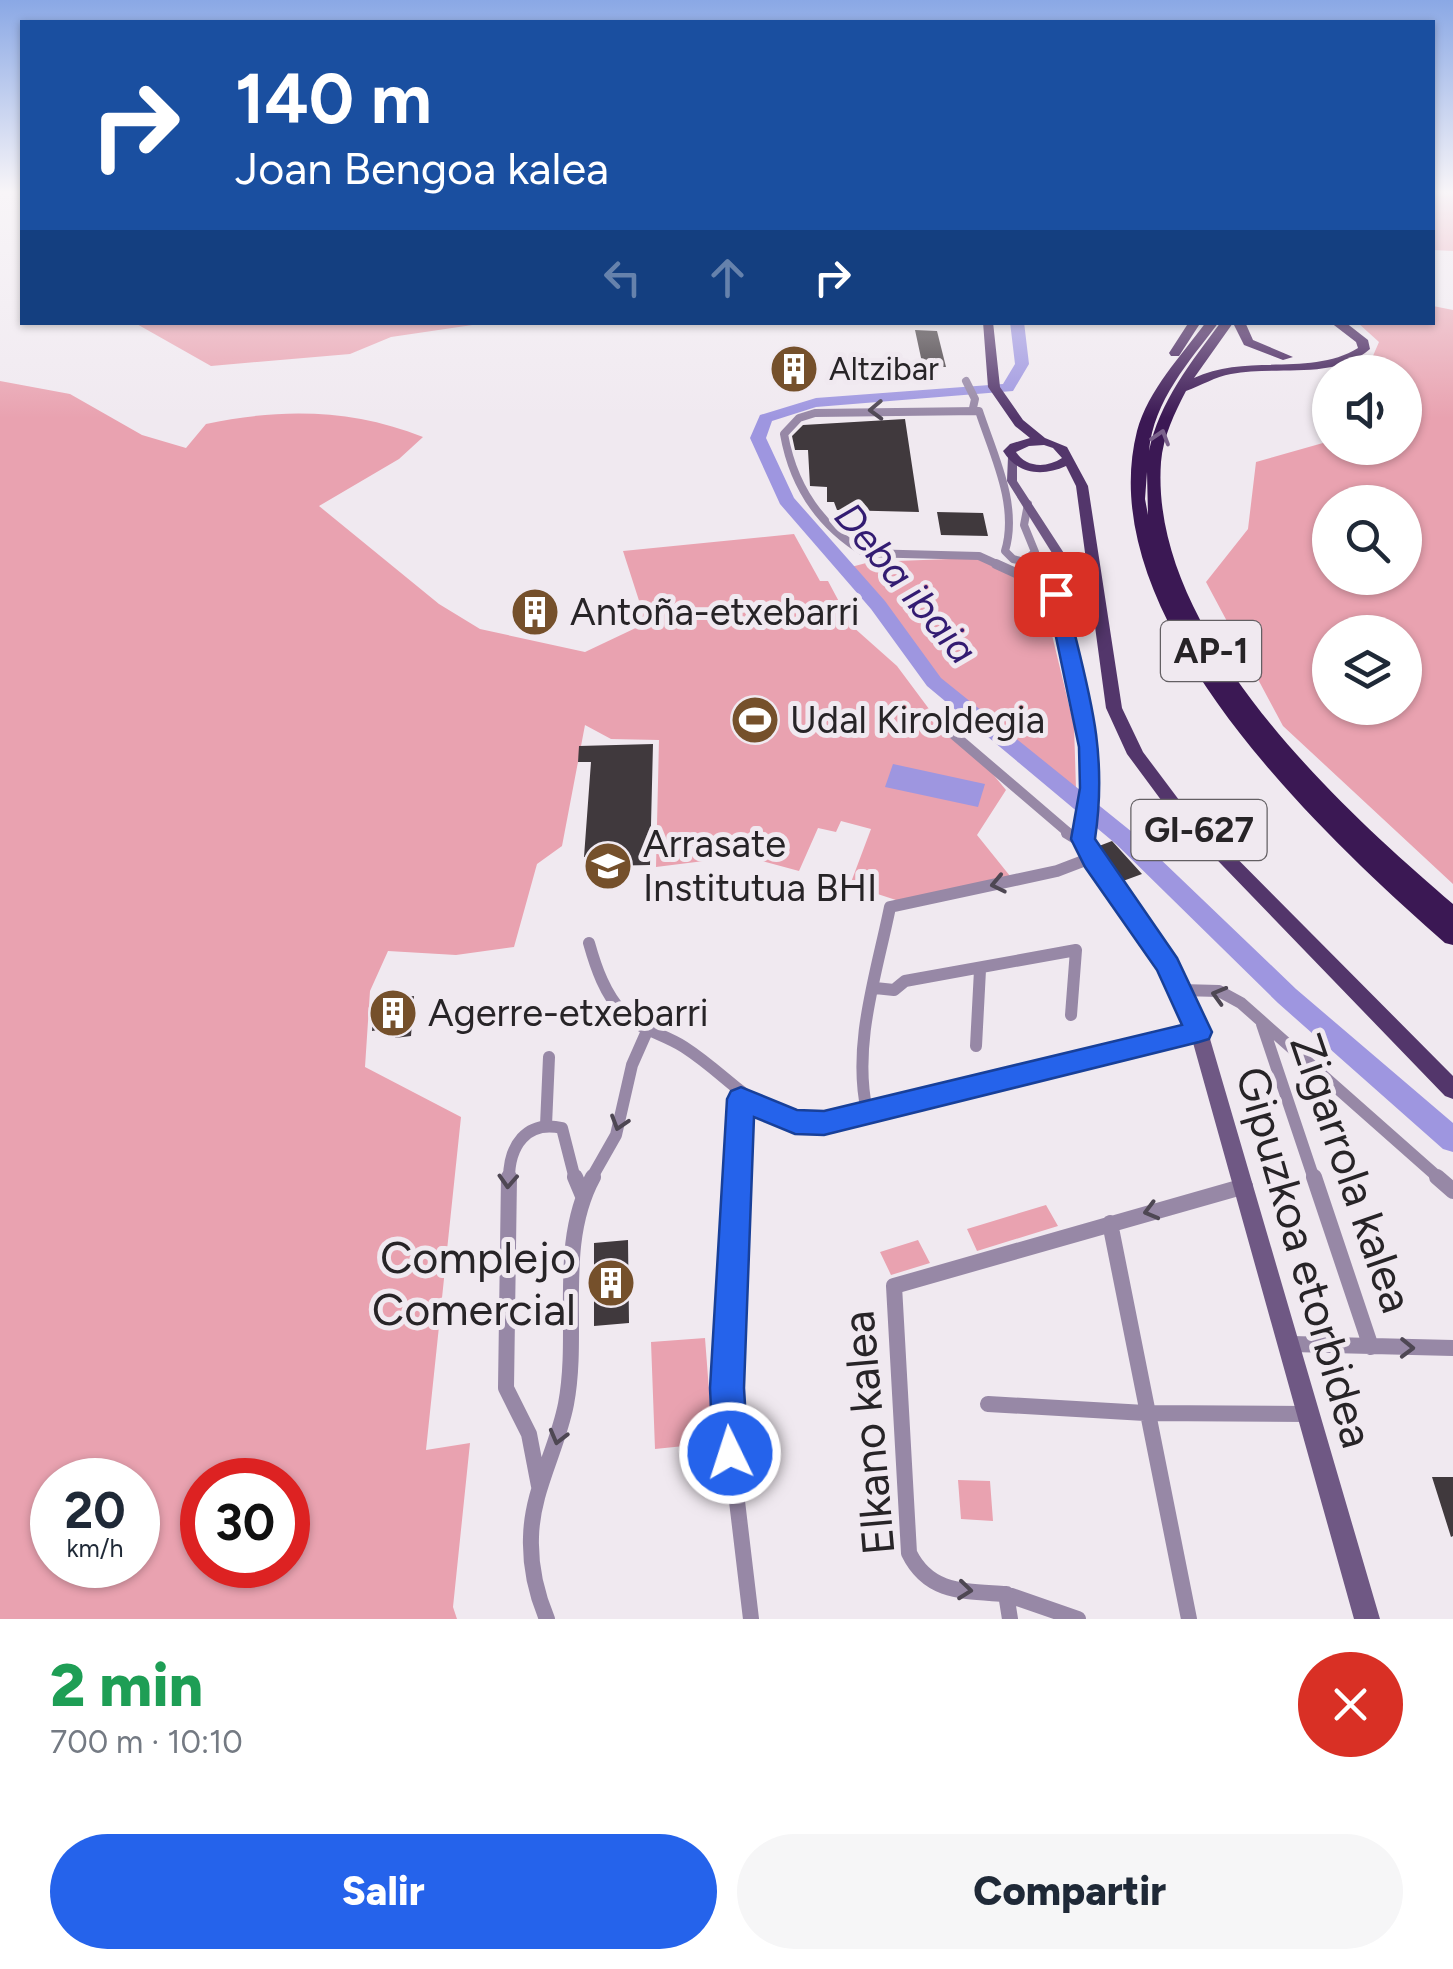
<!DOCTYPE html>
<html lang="es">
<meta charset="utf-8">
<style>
body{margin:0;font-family:Figtree,sans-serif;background:#f6f6f7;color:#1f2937;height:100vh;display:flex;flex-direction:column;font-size:38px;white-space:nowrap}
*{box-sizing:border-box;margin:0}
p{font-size:32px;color:#747a83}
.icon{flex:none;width:55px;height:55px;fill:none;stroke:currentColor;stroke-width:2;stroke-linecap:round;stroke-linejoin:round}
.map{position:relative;height:1619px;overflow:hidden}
.details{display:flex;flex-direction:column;background:#fff;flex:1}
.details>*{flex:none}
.top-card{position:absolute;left:20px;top:20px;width:1415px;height:305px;border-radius:0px;box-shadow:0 2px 8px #0004;background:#1a4fa0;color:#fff;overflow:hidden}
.tools{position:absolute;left:1312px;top:355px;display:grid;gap:20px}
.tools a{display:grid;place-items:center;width:110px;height:110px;border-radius:50%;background:#fff;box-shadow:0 2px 8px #0004;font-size:50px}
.speed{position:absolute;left:30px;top:1458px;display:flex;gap:20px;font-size:50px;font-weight:700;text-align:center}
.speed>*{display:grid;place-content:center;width:130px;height:130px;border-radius:50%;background:#fff;box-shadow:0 2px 8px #0004;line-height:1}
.speed small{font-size:25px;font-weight:400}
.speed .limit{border:15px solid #d22;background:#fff;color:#111}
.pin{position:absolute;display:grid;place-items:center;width:85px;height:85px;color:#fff;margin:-42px;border-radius:20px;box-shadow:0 5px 15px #0006}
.me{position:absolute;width:110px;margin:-55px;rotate:356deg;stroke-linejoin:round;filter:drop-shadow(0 0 8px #0008)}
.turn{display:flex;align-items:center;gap:35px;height:210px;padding:0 50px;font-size:45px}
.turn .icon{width:130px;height:130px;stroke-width:2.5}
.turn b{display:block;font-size:70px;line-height:85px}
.lanes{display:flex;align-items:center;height:95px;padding:0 50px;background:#0003;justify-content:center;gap:50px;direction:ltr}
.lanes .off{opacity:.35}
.round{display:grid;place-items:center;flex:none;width:105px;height:105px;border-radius:52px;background:#f6f6f7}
.summary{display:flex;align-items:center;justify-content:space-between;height:170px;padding:0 50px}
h1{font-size:60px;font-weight:800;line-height:75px;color:#1e9e55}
.cta{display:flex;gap:20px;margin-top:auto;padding:20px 50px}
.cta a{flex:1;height:115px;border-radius:60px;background:#2563eb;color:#fff;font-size:40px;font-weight:800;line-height:115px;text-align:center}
.cta a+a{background:#f6f6f7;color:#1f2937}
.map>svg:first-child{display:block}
.green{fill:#e9a2b0;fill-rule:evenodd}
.water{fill:#9e96e0}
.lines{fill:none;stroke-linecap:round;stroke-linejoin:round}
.river{fill:#9e96e0;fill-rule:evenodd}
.building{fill:#40393d}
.street-far3{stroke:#9788a6;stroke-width:8}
.street-far2{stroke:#9788a6;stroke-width:10}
.street-far1{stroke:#9788a6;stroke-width:12}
.street{stroke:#9788a6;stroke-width:16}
.secondary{fill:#6f5884;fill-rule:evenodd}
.primary{fill:#53366b;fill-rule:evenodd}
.highway{fill:#3b1854;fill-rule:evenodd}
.oneway{stroke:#4e4753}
.oneway2{stroke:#7a618b}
.route{fill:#2563eb;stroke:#184099;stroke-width:2.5}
.labels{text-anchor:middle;stroke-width:10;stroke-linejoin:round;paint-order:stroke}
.far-poi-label{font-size:32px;fill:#272427;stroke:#f0e9f0;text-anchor:start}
.shield{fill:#f0e9f0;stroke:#635f63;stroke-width:2.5}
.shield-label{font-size:35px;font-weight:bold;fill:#272427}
.poi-label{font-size:38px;fill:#272427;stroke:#f0e9f0;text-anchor:start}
.water-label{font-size:40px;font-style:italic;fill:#331c72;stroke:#f0e9f0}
.near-street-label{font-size:45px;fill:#272427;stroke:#f0e9f0}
.near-poi-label{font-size:45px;fill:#272427;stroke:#f0e9f0;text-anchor:end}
</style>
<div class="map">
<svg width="1453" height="1619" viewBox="0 0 1453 1619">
<rect width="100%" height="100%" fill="#f0e9f0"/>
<!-- green -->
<path class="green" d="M1433 191H1453V251L1433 250Z
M1433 306 1453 310V884L1283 726 1206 582 1248 529 1256 462 1330 441V448H1405V372H1366L1379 342 1358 323 1432 322ZM1330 502H1405V578H1330ZM1330 632H1405V708H1330Z
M135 323H486L391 337 350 354 211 366Z
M0 381 70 394 142 435 186 448 206 424C281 408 352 409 423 437L399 459 319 506 439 604 480 629 585 652 642 625 643 613 623 551 794 534 820 581H828L852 626 897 666 932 713 926 717 972 749 1006 790 977 835 1010 876 899 901 850 885 871 829 841 821 836 832 818 828 799 871 744 856 656 867 659 740 611 739 585 725 562 846 537 864 514 947 456 955 388 951 370 991 365 1067 461 1117 426 1450 470 1443 453 1607 457 1619H0ZM52 1480H138V1565H52ZM202 1480H288V1565H202Z
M976 558 1007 570 1045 606 1074 726 1076 788 938 680 870 585 851 567 870 562Z
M1046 1205 1058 1226 977 1251 967 1229Z
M918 1240 930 1263 891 1275 880 1252Z
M705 1338 713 1443 655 1449 651 1342Z
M958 1480 990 1481 993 1521 961 1519Z"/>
<!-- water -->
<path class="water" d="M893 764 985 784 978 807 885 787Z"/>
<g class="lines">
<!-- river -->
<path class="river" d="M1010 322H1024L1029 364 1013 391 816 407 772 421 766 438 794 498 885 601 941 678 1132 832 1296 989 1453 1123V1152L1443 1149 1278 1003 1116 844 927 686 871 609 780 504 750 438 760 415 816 398 1003 384 1015 364Z"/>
</g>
<!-- building -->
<path class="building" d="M915 330 937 331 946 367H923Z
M905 419 919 512 837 510 834 502H827V487L810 486 808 450H795L792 436 803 425Z
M937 512 983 513 988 536 941 535Z
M653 744 650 865 602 866V857H584L591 762H578L579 746Z
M1112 841 1142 874 1123 881 1099 846Z
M414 996 411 1036 395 1038 396 1027 372 1031 374 1000Z
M628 1240 629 1323 594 1326V1243Z
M1432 1477H1453V1536L1451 1537Z"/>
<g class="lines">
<!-- street-far3 -->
<path class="street-far3" d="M966 381 975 399 973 408
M1025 561 1035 552 1024 525 1028 504
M1001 566 979 556 865 553C820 526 793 485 784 434L799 418 815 413 979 411C993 454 1019 505 1005 551L1013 559 1033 564"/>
<!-- street-far2 -->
<path class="street-far2" d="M996 564 1027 578
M946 728 1071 835"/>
<!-- street-far1 -->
<path class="street-far1" d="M1067 833 1085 844
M589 943C596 968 605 994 623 1013 640 1030 664 1034 684 1047 738 1082 753 1119 824 1123L1199 1032
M875 988 894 990 905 981 1076 950 1071 1015
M1181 990 1219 991 1241 1003 1440 1179
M1262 1024 1314 1179
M976 1046 980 970
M867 1111C852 1045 877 972 890 907L1057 871 1091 858
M546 1125 549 1057
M509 1179C509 1146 526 1120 562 1128L575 1179
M591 1179 616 1135 632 1065 647 1031
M737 1179 741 1099"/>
<!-- street -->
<path class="street" d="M509 1177 506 1388 529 1434 539 1486
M575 1177 583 1196
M738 1177 727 1417 751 1619
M1314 1177 1371 1347
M1437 1177 1453 1191
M1110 1223 1189 1619
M1291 1344 1453 1348
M988 1404 1145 1413 1309 1414
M1006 1594 1078 1619
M547 1619C536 1593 530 1566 531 1537 532 1490 557 1450 566 1404 580 1330 556 1245 593 1177
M1010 1619 1006 1594C965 1591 929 1594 909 1553L894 1286 1245 1186"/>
<!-- secondary -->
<path class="secondary" d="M1008 457 1017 459V481L1071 564 1083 577 1079 587 1063 592 1097 747 1098 788 1091 839 1101 858 1174 960 1208 1032 1380 1619H1354L1190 1032 1161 968 1088 865 1075 839 1084 788 1083 747 1050 593 1031 587 1019 574 1035 559 1057 561 1007 481ZM1042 566 1062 569 1071 578 1070 582C1055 588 1043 586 1032 575Z"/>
<!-- primary -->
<path class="primary" d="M983 322H993L1000 387 1023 420 1045 438 1067 447 1088 486 1122 708 1143 752 1179 800 1453 1076V1099L1445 1096 1167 808 1127 754 1106 708 1076 486 1066 466C1042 477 1017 474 1003 451L1010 444 1030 438 1015 426 988 387ZM1044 445 1053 448 1062 458C1047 468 1026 468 1016 452L1029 446Z"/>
<!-- highway -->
<path class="highway" d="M1189 322H1201L1179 356H1171L1169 353Z
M1206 322H1219C1189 362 1154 400 1149 451 1159 402 1192 361 1221 322H1245L1253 340 1293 357 1283 360 1244 345 1233 323 1194 378C1245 353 1312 377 1358 348L1356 342 1330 322H1345L1368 340 1370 349C1334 381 1275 365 1231 374 1215 377 1202 385 1186 391 1175 412 1163 437 1161 462 1149 631 1335 803 1453 904V945L1445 943C1319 832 1090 617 1137 431 1148 390 1182 355 1206 322ZM1147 472 1148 515 1145 499Z"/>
</g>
<!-- one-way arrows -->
<defs><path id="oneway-chevron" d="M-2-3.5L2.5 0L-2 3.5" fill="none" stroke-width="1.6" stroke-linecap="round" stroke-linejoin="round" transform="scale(2.5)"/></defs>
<g class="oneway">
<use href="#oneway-chevron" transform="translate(876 410) rotate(178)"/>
<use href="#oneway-chevron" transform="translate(998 884) rotate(168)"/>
<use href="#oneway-chevron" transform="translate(1219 995) rotate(-164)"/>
<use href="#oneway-chevron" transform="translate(619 1123) rotate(107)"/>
<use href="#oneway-chevron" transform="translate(508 1181) rotate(93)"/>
<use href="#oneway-chevron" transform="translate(1151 1211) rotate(165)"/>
<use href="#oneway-chevron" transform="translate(1407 1348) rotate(1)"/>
<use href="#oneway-chevron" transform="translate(558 1437) rotate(105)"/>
<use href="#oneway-chevron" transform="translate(965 1590) rotate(6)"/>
</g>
<use class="oneway2" href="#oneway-chevron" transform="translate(1161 437) rotate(-73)"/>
<!-- sky -->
<linearGradient id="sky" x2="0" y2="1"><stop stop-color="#8aa8e5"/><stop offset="0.46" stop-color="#f8f5f8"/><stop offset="1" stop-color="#f8f5f8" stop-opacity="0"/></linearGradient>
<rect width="1453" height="418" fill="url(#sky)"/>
<!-- route -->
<path class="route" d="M1056 588 1065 594C1086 684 1109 745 1095 839L1177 958 1212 1032 1209 1039 1199 1042 824 1135 795 1134 754 1117 744 1388 748 1453 743 1466 730 1471 718 1466 713 1453 710 1388 727 1099 731 1091 741 1087 797 1110 824 1111 1182 1025 1157 970 1085 867 1071 839 1080 788 1079 747 1047 594Z"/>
<!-- icons -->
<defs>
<g id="building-disc" transform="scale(2.5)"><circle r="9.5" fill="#75502b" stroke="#f0e9f0"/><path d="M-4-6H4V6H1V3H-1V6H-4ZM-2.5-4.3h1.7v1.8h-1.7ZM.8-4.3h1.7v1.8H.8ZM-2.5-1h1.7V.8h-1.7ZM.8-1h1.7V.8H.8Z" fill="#fff"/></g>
<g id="stadium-disc" transform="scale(2.5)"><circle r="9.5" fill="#75502b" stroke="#f0e9f0"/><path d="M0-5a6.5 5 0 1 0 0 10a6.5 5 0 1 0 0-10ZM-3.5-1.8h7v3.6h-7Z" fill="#fff"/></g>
<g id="school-disc" transform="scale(2.5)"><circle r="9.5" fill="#75502b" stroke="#f0e9f0"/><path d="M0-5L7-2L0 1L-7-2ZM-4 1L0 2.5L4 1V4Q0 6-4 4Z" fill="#fff"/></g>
</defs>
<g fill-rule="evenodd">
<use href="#building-disc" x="794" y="369"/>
<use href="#building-disc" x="535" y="612"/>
<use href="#stadium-disc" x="755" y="720"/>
<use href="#school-disc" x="608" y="866"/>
<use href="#building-disc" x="393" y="1013"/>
<use href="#building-disc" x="611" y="1283"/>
</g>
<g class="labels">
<!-- far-poi labels -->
<g class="far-poi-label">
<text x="829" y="380">Altzibar</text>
</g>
<!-- shield labels -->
<g class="shield">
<rect x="1161" y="621" width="100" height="60" rx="8"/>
<rect x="1131.5" y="800" width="135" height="60" rx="8"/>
</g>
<g class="shield-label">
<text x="1211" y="663">AP-1</text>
<text x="1199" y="842">GI-627</text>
</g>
<!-- poi labels -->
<g class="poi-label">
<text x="570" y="625">Antoña-etxebarri</text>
<text x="790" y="733">Udal Kiroldegia</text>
<text x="643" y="857">Arrasate<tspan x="643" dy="44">Institutua BHI</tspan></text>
<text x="428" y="1026">Agerre-etxebarri</text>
</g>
<!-- water labels -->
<g class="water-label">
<text transform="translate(906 583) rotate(50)" y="14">Deba ibaia</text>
</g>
<!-- near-street labels -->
<g class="near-street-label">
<text transform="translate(1352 1173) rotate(71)" y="16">Zigarrola kalea</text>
<text transform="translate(1305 1257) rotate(74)" y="16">Gipuzkoa etorbidea</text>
<text transform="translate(868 1433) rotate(-95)" y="16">Elkano kalea</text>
</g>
<!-- near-poi labels -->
<g class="near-poi-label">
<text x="576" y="1273">Complejo<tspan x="576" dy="52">Comercial</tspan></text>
</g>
</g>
</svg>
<div class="tools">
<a><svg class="icon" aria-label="sound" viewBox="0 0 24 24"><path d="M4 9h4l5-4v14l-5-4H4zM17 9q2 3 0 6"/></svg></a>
<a><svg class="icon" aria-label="search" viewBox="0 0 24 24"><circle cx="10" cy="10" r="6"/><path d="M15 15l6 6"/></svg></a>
<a><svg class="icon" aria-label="layers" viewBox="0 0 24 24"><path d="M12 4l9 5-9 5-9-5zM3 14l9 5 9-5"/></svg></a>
</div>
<div class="speed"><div>20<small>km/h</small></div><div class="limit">30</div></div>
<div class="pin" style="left:1056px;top:594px;background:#d93025"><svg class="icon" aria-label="arrive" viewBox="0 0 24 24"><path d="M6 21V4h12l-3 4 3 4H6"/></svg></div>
<svg class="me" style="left:730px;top:1453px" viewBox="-20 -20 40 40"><circle r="17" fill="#2563eb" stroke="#fff" stroke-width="3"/><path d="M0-11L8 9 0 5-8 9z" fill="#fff"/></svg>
<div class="top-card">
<div class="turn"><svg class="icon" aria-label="right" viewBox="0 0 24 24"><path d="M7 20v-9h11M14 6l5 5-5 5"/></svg><div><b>140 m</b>Joan Bengoa kalea</div></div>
<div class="lanes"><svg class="icon off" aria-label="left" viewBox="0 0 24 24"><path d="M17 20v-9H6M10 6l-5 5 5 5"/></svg><svg class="icon off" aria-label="ahead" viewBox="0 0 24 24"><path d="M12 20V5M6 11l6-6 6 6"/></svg><svg class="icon" aria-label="right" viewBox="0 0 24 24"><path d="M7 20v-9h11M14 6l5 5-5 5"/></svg></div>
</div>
</div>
<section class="details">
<div class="summary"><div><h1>2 min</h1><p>700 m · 10:10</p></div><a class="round" style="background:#d93025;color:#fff"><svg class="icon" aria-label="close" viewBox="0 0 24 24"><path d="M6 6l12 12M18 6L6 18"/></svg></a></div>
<div class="cta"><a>Salir</a><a>Compartir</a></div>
</section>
